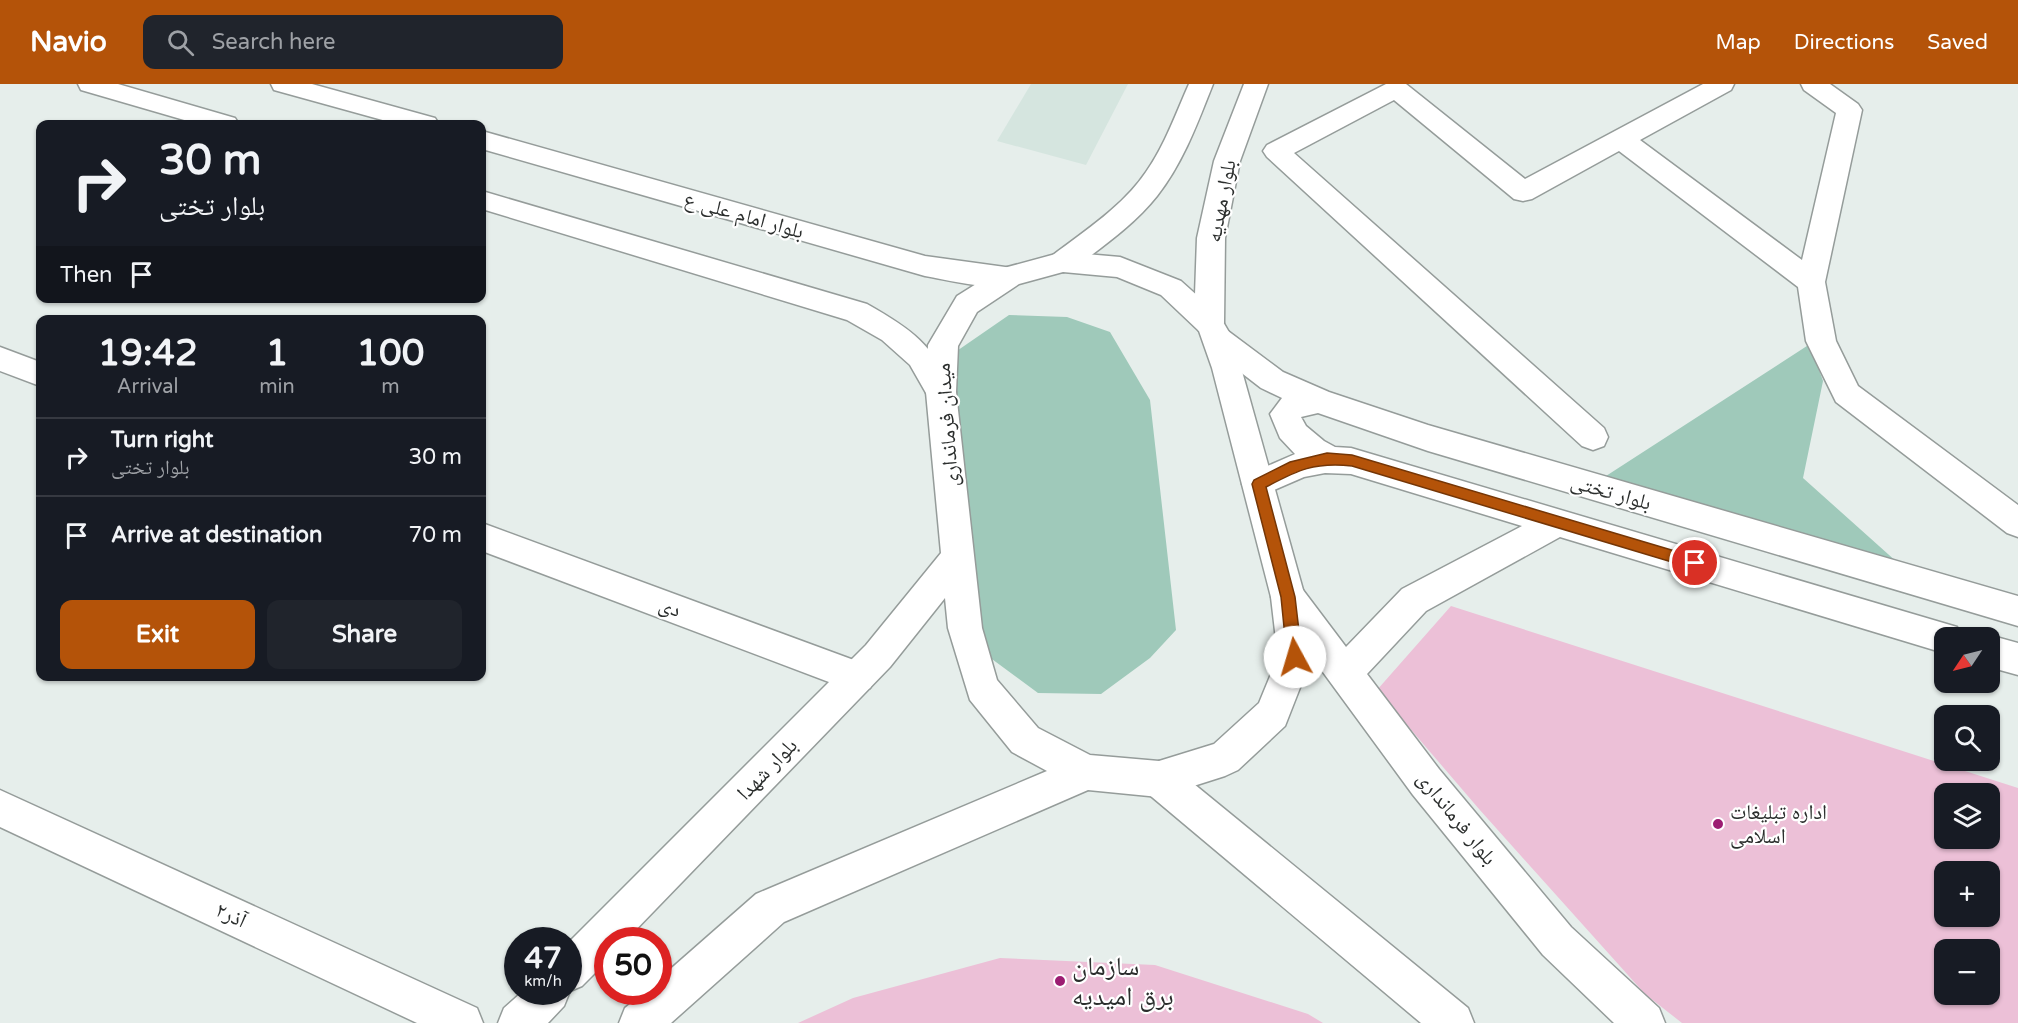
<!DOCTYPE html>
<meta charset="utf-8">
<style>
body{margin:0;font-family:"Varela Round","Noto Naskh Arabic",sans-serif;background:#20242c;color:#f1f3f6;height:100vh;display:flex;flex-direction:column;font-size:22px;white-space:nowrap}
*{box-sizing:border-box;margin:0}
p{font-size:20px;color:#9ea1a6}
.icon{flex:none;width:33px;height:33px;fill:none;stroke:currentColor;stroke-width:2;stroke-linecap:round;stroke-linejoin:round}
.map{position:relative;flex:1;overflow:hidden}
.details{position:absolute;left:36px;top:231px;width:450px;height:366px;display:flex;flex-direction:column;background:#171b24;border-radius:12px;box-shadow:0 2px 4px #0004}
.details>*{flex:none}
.banner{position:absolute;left:36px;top:36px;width:450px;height:183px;border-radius:12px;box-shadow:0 2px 4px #0004;background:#171b24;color:#f1f3f6;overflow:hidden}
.needle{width:39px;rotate:235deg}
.controls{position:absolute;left:1934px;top:543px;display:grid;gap:12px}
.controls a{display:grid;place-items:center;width:66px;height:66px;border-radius:12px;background:#171b24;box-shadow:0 2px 4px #0004;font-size:30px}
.speed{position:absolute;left:504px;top:843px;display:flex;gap:12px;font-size:30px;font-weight:700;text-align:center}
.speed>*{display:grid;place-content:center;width:78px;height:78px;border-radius:50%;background:#171b24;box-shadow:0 2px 4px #0004;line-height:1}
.speed small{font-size:15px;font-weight:400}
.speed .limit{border:9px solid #d22;background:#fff;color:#111}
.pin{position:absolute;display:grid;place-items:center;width:51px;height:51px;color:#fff;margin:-26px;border:3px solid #fff;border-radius:50%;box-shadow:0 2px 6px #0007}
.me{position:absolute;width:66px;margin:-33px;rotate:354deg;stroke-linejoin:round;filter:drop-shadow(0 0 4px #0008)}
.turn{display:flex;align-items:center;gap:21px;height:126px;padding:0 24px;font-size:27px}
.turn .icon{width:78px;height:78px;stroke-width:2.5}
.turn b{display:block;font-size:42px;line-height:51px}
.then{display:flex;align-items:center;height:57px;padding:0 24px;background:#0003;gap:12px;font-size:22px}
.eta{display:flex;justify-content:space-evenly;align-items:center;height:102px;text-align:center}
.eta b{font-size:36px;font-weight:700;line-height:42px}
.primary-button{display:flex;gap:12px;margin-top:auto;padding:12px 24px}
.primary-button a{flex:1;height:69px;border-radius:12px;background:#b45309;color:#fff;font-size:24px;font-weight:700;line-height:69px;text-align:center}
.primary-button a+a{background:#20242c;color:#f1f3f6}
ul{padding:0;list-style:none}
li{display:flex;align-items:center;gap:18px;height:78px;padding:0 24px;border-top:2px solid #363941}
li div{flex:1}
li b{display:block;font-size:22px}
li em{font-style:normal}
header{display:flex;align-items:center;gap:36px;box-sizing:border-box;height:84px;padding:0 30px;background:#b45309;color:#fff}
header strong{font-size:28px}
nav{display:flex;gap:33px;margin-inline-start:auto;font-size:21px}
.search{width:420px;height:54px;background:#20242c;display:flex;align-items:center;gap:15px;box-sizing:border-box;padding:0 21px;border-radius:12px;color:#9ea1a6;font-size:22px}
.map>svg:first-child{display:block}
.built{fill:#d5e5df}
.green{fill:#9fc9ba}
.building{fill:#ecc0d7;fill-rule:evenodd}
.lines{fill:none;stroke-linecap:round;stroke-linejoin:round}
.minor-casing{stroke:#959c9a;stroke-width:3}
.tertiary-casing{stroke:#959c9a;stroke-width:3}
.secondary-casing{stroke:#959c9a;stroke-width:3}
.minor{fill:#fff;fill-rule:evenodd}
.tertiary{fill:#fff;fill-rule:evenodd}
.secondary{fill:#fff;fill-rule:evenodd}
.route{fill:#b45309;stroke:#753606;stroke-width:1.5}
.poi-dot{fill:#9c1d72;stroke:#fff;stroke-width:2}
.labels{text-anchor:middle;stroke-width:4.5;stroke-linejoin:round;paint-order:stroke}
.street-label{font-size:21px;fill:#2b2e2d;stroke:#fff}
.poi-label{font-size:21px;fill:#2b2e2d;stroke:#fff;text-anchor:start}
.near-poi-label{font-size:26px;fill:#2b2e2d;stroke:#fff;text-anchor:start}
</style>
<header>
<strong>Navio</strong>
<div class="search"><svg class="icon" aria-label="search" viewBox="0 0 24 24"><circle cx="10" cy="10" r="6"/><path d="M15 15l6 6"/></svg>Search here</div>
<nav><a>Map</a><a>Directions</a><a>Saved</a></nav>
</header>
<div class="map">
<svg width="2018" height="939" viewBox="0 0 2018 939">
<rect width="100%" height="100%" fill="#e6eeeb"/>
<!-- built -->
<path class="built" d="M1031 0H1128L1086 81 997 57Z"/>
<!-- green -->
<path class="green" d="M1009 231 1067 233 1110 248 1150 316 1176 546 1150 574 1101 610 1038 609 981 567 951 271Z
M1810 260 1823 297 1803 394 1898 479 1606 392Z"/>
<!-- building -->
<path class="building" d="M1451 522 2018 704V939H1682L1645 910 1479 725 1377 606ZM1944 710H1989V754H1944ZM1944 788H1989V832H1944ZM1944 866H1989V910H1944Z
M1000 874 1155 881 1308 930 1323 939H798L853 914Z"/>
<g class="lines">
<!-- minor casing -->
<g class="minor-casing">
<path id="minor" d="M1386 0H1406L1525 95 1703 0H1734L1731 6 1640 56 1802 176 1836 29 1804 6 1801 0H1830L1858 20 1862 26 1825 198 1836 257 1858 302 2018 421V453L2007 449 1836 318 1806 257 1798 203 1619 67 1532 115 1523 117 1514 115 1394 16 1294 69 1604 344 1608 353 1604 362 1593 366 1582 362 1267 73 1263 67 1267 61Z
M0 263 40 278V302L0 287Z
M482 439 870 582 876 593 870 604 858 609 482 467Z
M0 706 477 924 483 939H417L0 743Z"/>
</g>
<!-- tertiary casing -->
<g class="tertiary-casing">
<path id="tertiary" d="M78 0H118L235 34 239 40H198L81 6Z
M271 0H312L435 34 439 40H397L274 6Z
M1189 0H1213C1198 38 1183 79 1157 112 1134 141 1102 163 1073 185L1063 188 1053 185 1049 178 1053 171C1086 146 1123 122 1146 88 1165 61 1176 29 1189 0Z
M1244 0H1268L1240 77 1225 154 1224 239 1220 245 1228 247 1283 288 1329 308 1428 341 2018 512V542L1428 367 1318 329 1301 333 1306 342 1324 357 1335 363 1351 364 1957 543 1962 554H1944V569L1560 453 1426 527 1367 590 1439 685 1571 843 1659 924 1665 939H1614L1543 871 1413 711 1276 524 1271 513 1276 502 1288 498 1300 502 1346 563 1402 505 1522 442 1351 390 1325 389 1304 393 1258 413 1247 409 1242 400 1247 391 1295 370 1280 354 1270 330 1282 314 1261 304 1208 263 1203 255 1206 249 1199 247 1194 239 1197 154 1214 77Z
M482 47 925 172 1020 185 1024 192 1020 199C991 208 954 197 925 192L482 65Z
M482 107 867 220C913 246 931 260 956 308L952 316 941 320 930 316 910 281 882 256 847 236 482 125Z
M1989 551 2018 559V591L1989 583V554H1983Z
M1159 677 1172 682 1468 924 1474 939H1421L1146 708 1141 695 1146 682Z"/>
</g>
<!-- secondary casing -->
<g class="secondary-casing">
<path id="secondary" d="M1063 168 1120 173 1181 197 1219 231 1233 255 1305 513 1312 573 1285 642 1238 686 1225 692 1159 713 1088 706 784 838 671 939H619L625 924 645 908H658V896L756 810 1047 687 1012 668 970 616 948 544 945 514 890 583 626 856H608V876L582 902 570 907 564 922 548 939H498L504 924 522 908H568V859L866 561 941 469 926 308 928 261 957 212 1000 185ZM1063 188 1117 193 1161 211 1199 247 1212 284 1271 513 1278 573 1259 619 1214 660 1159 677 1090 671 1038 644 997 596 982 544 956 308 958 262 977 228 1019 200Z"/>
</g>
<!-- minor -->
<use href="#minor" class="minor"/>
<!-- tertiary -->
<use href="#tertiary" class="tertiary"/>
<!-- secondary -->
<use href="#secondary" class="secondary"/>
</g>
<!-- route -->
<path class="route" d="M1327 369 1352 371 1695 473 1700 475 1702 479 1700 483 1695 485 1352 382C1314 378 1298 386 1266 403L1295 513 1302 573 1300 578 1295 580 1290 578 1287 573 1281 513 1252 400 1254 396 1290 378Z"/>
<!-- markers -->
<g class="poi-dot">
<circle cx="1718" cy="740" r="6"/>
<circle cx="1060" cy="897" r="6"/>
</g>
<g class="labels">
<!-- street labels -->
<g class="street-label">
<text transform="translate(1221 117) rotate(-79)" y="7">بلوار مهدیه</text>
<text transform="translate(744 131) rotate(16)" y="7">بلوار امام علی ع</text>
<text transform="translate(947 341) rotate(-94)" y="7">میدان فرمانداری</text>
<text transform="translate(1611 408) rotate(16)" y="7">بلوار تختی</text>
<text transform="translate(670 523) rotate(20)" y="7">دی</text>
<text transform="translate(767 685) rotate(-46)" y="7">بلوار شهدا</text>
<text transform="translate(1457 734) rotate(51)" y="7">بلوار فرمانداری</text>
<text transform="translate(231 831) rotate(25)" y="7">آذر۲</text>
</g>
<!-- poi labels -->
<g class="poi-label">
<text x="1730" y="735">اداره تبلیغات<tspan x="1730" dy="24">اسلامی</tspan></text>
</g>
<!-- near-poi labels -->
<g class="near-poi-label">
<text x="1072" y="891">سازمان<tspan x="1072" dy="30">برق امیدیه</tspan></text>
</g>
</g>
</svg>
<div class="controls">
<a><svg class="needle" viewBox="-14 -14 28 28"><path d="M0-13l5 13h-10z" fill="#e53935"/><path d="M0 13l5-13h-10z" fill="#9ea1a6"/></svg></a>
<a><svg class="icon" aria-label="search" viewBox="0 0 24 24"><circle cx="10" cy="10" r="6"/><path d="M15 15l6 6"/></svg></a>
<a><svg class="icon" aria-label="layers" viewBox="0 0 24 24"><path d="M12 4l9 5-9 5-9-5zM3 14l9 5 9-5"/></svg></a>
<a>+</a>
<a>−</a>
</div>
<div class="speed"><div>47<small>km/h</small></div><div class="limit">50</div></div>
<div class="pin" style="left:1695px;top:479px;background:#d93025"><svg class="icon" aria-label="arrive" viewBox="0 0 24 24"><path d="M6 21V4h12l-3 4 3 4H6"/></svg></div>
<svg class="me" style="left:1295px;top:573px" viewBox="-20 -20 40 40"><circle r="19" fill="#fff"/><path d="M0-13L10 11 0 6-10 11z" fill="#b45309"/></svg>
<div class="banner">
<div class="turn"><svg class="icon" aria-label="right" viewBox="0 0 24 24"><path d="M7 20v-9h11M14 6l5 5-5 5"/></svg><div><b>30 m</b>بلوار تختی</div></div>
<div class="then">Then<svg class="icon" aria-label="arrive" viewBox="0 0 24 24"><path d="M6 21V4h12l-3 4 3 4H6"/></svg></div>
</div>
<section class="details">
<div class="eta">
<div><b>19:42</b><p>Arrival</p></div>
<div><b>1</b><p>min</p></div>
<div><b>100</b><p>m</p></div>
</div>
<ul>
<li><svg class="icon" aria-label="right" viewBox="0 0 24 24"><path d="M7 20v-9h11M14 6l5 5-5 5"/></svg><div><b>Turn right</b><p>بلوار تختی</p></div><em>30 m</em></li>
<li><svg class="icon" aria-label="arrive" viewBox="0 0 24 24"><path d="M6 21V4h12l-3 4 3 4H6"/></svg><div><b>Arrive at destination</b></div><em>70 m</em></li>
</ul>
<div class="primary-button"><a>Exit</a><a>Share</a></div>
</section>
</div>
